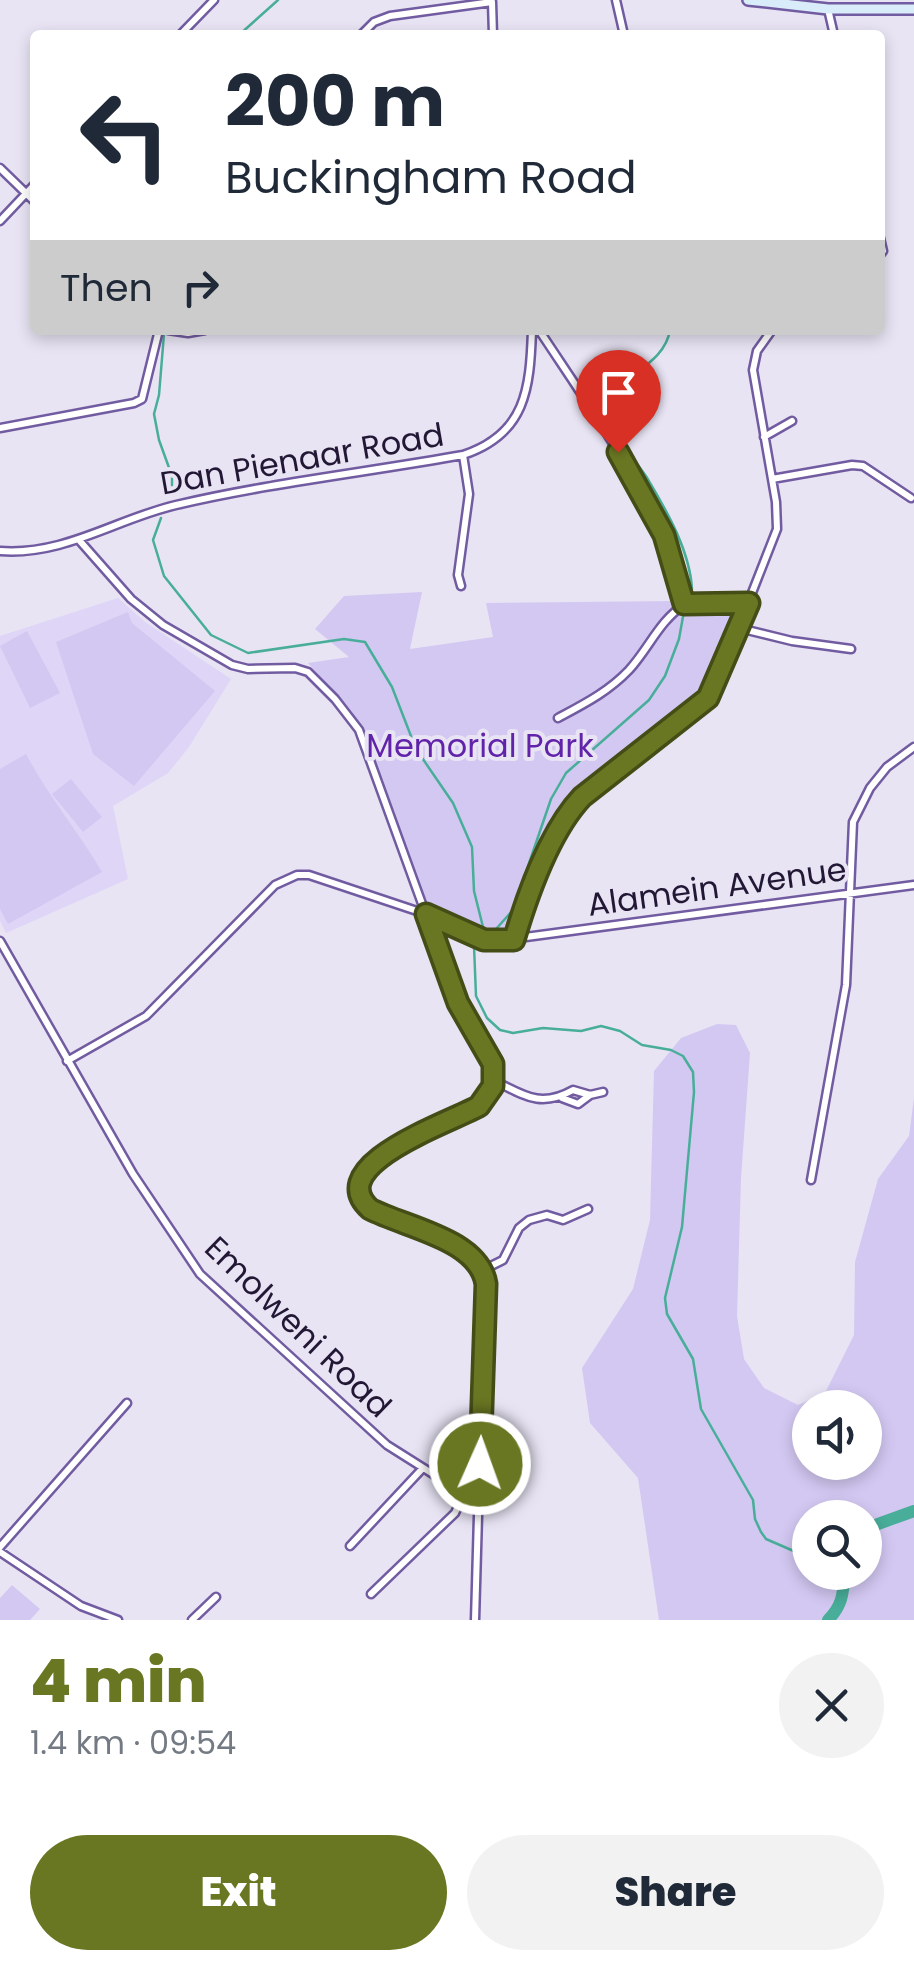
<!DOCTYPE html>
<meta charset="utf-8">
<style>
body{margin:0;font-family:Poppins,sans-serif;background:#f2f2f3;color:#1f2937;height:100vh;display:flex;flex-direction:column;font-size:38px;white-space:nowrap}
*{box-sizing:border-box;margin:0}
p{font-size:32px;color:#747a83}
.icon{flex:none;width:55px;height:55px;fill:none;stroke:currentColor;stroke-width:2;stroke-linecap:round;stroke-linejoin:round}
.map{position:relative;height:1620px;overflow:hidden}
.sheet{display:flex;flex-direction:column;background:#fff;flex:1}
.sheet>*{flex:none}
.banner{position:absolute;left:30px;top:30px;width:855px;height:305px;border-radius:10px;box-shadow:0 5px 15px #0003;background:#fff;color:#1f2937;overflow:hidden}
.controls{position:absolute;left:792px;top:1390px;display:grid;gap:20px}
.controls a{display:grid;place-items:center;width:90px;height:90px;border-radius:50%;background:#fff;box-shadow:0 5px 15px #0003;font-size:50px}
.pin{position:absolute;display:grid;place-items:center;width:85px;height:85px;color:#fff;margin:-102px -42px;border-radius:50% 50% 50% 0;rotate:-45deg;box-shadow:0 0 10px #0007}
.pin .icon{rotate:45deg}
.me{position:absolute;width:110px;margin:-55px;rotate:2deg;stroke-linejoin:round;filter:drop-shadow(0 0 8px #0008)}
.turn{display:flex;align-items:center;gap:35px;height:210px;padding:0 30px;font-size:45px}
.turn .icon{width:130px;height:130px;stroke-width:2.5}
.turn b{display:block;font-size:70px;line-height:85px}
.then{display:flex;align-items:center;height:95px;padding:0 30px;background:#0003;gap:20px;font-size:38px}
.round{display:grid;place-items:center;flex:none;width:105px;height:105px;border-radius:52px;background:#f2f2f3}
.summary{display:flex;align-items:center;justify-content:space-between;height:170px;padding:0 30px}
h1{font-size:60px;font-weight:800;line-height:75px;color:#697622}
.cta{display:flex;gap:20px;margin-top:auto;padding:20px 30px}
.cta a{flex:1;height:115px;border-radius:60px;background:#697622;color:#fff;font-size:40px;font-weight:800;line-height:115px;text-align:center}
.cta a+a{background:#f2f2f3;color:#1f2937}
.map>svg:first-child{display:block}
.built{fill:#ded5f7}
.green{fill:#d3c8f2;fill-rule:evenodd}
.lines{fill:none;stroke-linecap:round;stroke-linejoin:round}
.stream{stroke:#48ae99;stroke-width:2.5}
.river{stroke:#48ae99;stroke-width:12}
.minor-casing{stroke:#725ca1;stroke-width:11}
.secondary-casing{stroke:#725ca1;stroke-width:14}
.minor{stroke:#fff;stroke-width:6}
.secondary{stroke:#d8ecf9;stroke-width:9}
.route-casing{stroke:#444d16;stroke-width:25}
.route{stroke:#697622;stroke-width:18}
.labels{text-anchor:middle;stroke-width:8;stroke-linejoin:round;paint-order:stroke}
.street-label{font-size:32px;fill:#221835;stroke:#e8e4f4}
.park-label{font-size:32px;fill:#6023a9;stroke:#e8e4f4}
</style>
<div class="map">
<svg width="914" height="1620" viewBox="0 0 914 1620">
<rect width="100%" height="100%" fill="#e8e4f4"/>
<!-- built -->
<path class="built" d="M118 598 145 622 231 679 189 747 168 773 113 806 128 879 6 933 0 921V636Z"/>
<!-- green -->
<path class="green" d="M422 592 410 649 493 637 486 603 673 601 744 604 709 694 568 805 515 930 502 942 427 912 356 718 308 663 349 657 315 629 344 596Z
M128 612 132 623 215 691 134 786 93 754 56 642Z
M27 631 60 693 30 708 0 646Z
M26 754C48 796 78 831 102 872L8 924 0 909V769Z
M71 779 102 817 83 832 52 794Z
M717 1024 736 1025 750 1053 741 1178 737 1316 744 1359 764 1388 798 1405 825 1393 854 1335 855 1262 878 1179 909 1136 914 1098V1620H659L638 1478 590 1423 582 1368 633 1289 650 1220 654 1071 681 1038ZM810 1408H865V1462H810ZM810 1518H865V1572H810Z
M12 1585 40 1609 30 1620H0V1598Z"/>
<g class="lines">
<!-- stream -->
<path class="stream" d="M239 35 278 0
M670 330C664 368 613 376 609 407 605 432 637 460 649 481 668 513 690 552 692 589
M164 334 159 395 154 414 159 440 172 476V490
M161 518 153 540 164 576 211 635 248 653 344 639 365 642 392 687 416 749 453 803 472 847 474 891 483 927 474 946 476 996 487 1018 500 1030 513 1033 543 1028 581 1031 601 1026 620 1031 642 1045 671 1050 683 1056 693 1072 694 1092 682 1227 665 1298 667 1314 693 1359 701 1409 753 1500 755 1519 761 1532 766 1539 796 1552 810 1568
M481 937 496 929 513 910 551 799 566 773 649 700 665 676 679 639 684 611
M814 1572 831 1588 845 1590"/>
<!-- river -->
<path class="river" d="M865 1533 878 1524 914 1511
M828 1620C843 1605 843 1593 845 1572"/>
<!-- minor casing -->
<g class="minor-casing">
<path id="minor" d="M616 0 624 35
M492 2 493 35
M828 9 834 35
M180 35 214 0
M361 35 374 22 390 16 492 2
M0 168 35 202
M0 221 35 184
M880 238 883 251 880 255
M168 330 188 333 205 330
M539 330C589 406 644 481 673 567 677 580 683 591 684 605L749 603
M0 428 134 403 142 399 159 330
M764 437 792 421
M772 479 852 465 863 466 911 498
M79 540 131 599 163 625 232 665 248 669 295 668 308 672 335 699 359 730 454 992 489 1056 495 1079 490 1094 479 1106 379 1156 363 1173 358 1183 365 1206C398 1228 469 1235 485 1273L475 1620
M0 551C64 556 116 519 176 505 270 483 368 472 463 455 526 434 530 389 532 330
M461 586 458 575 469 494 463 455
M739 628 792 641 851 649
M558 718C584 704 608 692 629 670 649 648 660 620 684 605
M514 939C527 895 551 831 582 797L696 710 708 698 717 682 777 529 776 502 753 370 757 351 772 330
M0 941 133 1174 200 1274 387 1445 479 1503
M67 1061 146 1016 275 885 297 875H309L426 914 483 940 496 941 914 885
M495 1081C525 1096 541 1108 573 1090L590 1095 603 1092
M562 1098 578 1104 590 1095
M811 1180 846 985 853 822 870 788 887 767 914 747
M483 1270 503 1260 519 1228 529 1220 547 1215 563 1220 588 1209
M350 1546 422 1469
M0 1547 127 1403
M0 1552 81 1606 118 1620
M371 1594 455 1513 463 1495
M192 1620 216 1597"/>
</g>
<!-- secondary casing -->
<g class="secondary-casing">
<path id="secondary" d="M748 0 828 9H914"/>
</g>
<!-- minor -->
<use href="#minor" class="minor"/>
<!-- secondary -->
<use href="#secondary" class="secondary"/>
</g>
<g class="lines">
<!-- route casing -->
<g class="route-casing">
<path id="route" d="M480 1464 486 1284C479 1239 407 1228 370 1209 321 1165 451 1122 479 1106L493 1086V1064L458 1003 426 914 484 940H514C527 896 550 831 582 797L708 698 749 603 684 604 664 535 618 452"/>
</g>
<!-- route -->
<use href="#route" class="route"/>
</g>
<g class="labels">
<!-- street labels -->
<g class="street-label">
<text transform="translate(302 459) rotate(-10)" y="11">Dan Pienaar Road</text>
<text transform="translate(717 887) rotate(-8)" y="11">Alamein Avenue</text>
<text transform="translate(298 1327) rotate(44)" y="11">Emolweni Road</text>
</g>
<!-- park labels -->
<g class="park-label">
<text x="480" y="757">Memorial Park</text>
</g>
</g>
</svg>
<div class="controls">
<a><svg class="icon" aria-label="sound" viewBox="0 0 24 24"><path d="M4 9h4l5-4v14l-5-4H4zM17 9q2 3 0 6"/></svg></a>
<a><svg class="icon" aria-label="search" viewBox="0 0 24 24"><circle cx="10" cy="10" r="6"/><path d="M15 15l6 6"/></svg></a>
</div>
<div class="pin" style="left:618px;top:452px;background:#d93025"><svg class="icon" aria-label="arrive" viewBox="0 0 24 24"><path d="M6 21V4h12l-3 4 3 4H6"/></svg></div>
<svg class="me" style="left:480px;top:1464px" viewBox="-20 -20 40 40"><circle r="17" fill="#697622" stroke="#fff" stroke-width="3"/><path d="M0-11L8 9 0 5-8 9z" fill="#fff"/></svg>
<div class="banner">
<div class="turn"><svg class="icon" aria-label="left" viewBox="0 0 24 24"><path d="M17 20v-9H6M10 6l-5 5 5 5"/></svg><div><b>200 m</b>Buckingham Road</div></div>
<div class="then">Then<svg class="icon" aria-label="right" viewBox="0 0 24 24"><path d="M7 20v-9h11M14 6l5 5-5 5"/></svg></div>
</div>
</div>
<section class="sheet">
<div class="summary"><div><h1>4 min</h1><p>1.4 km · 09:54</p></div><a class="round"><svg class="icon" aria-label="close" viewBox="0 0 24 24"><path d="M6 6l12 12M18 6L6 18"/></svg></a></div>
<div class="cta"><a>Exit</a><a>Share</a></div>
</section>
